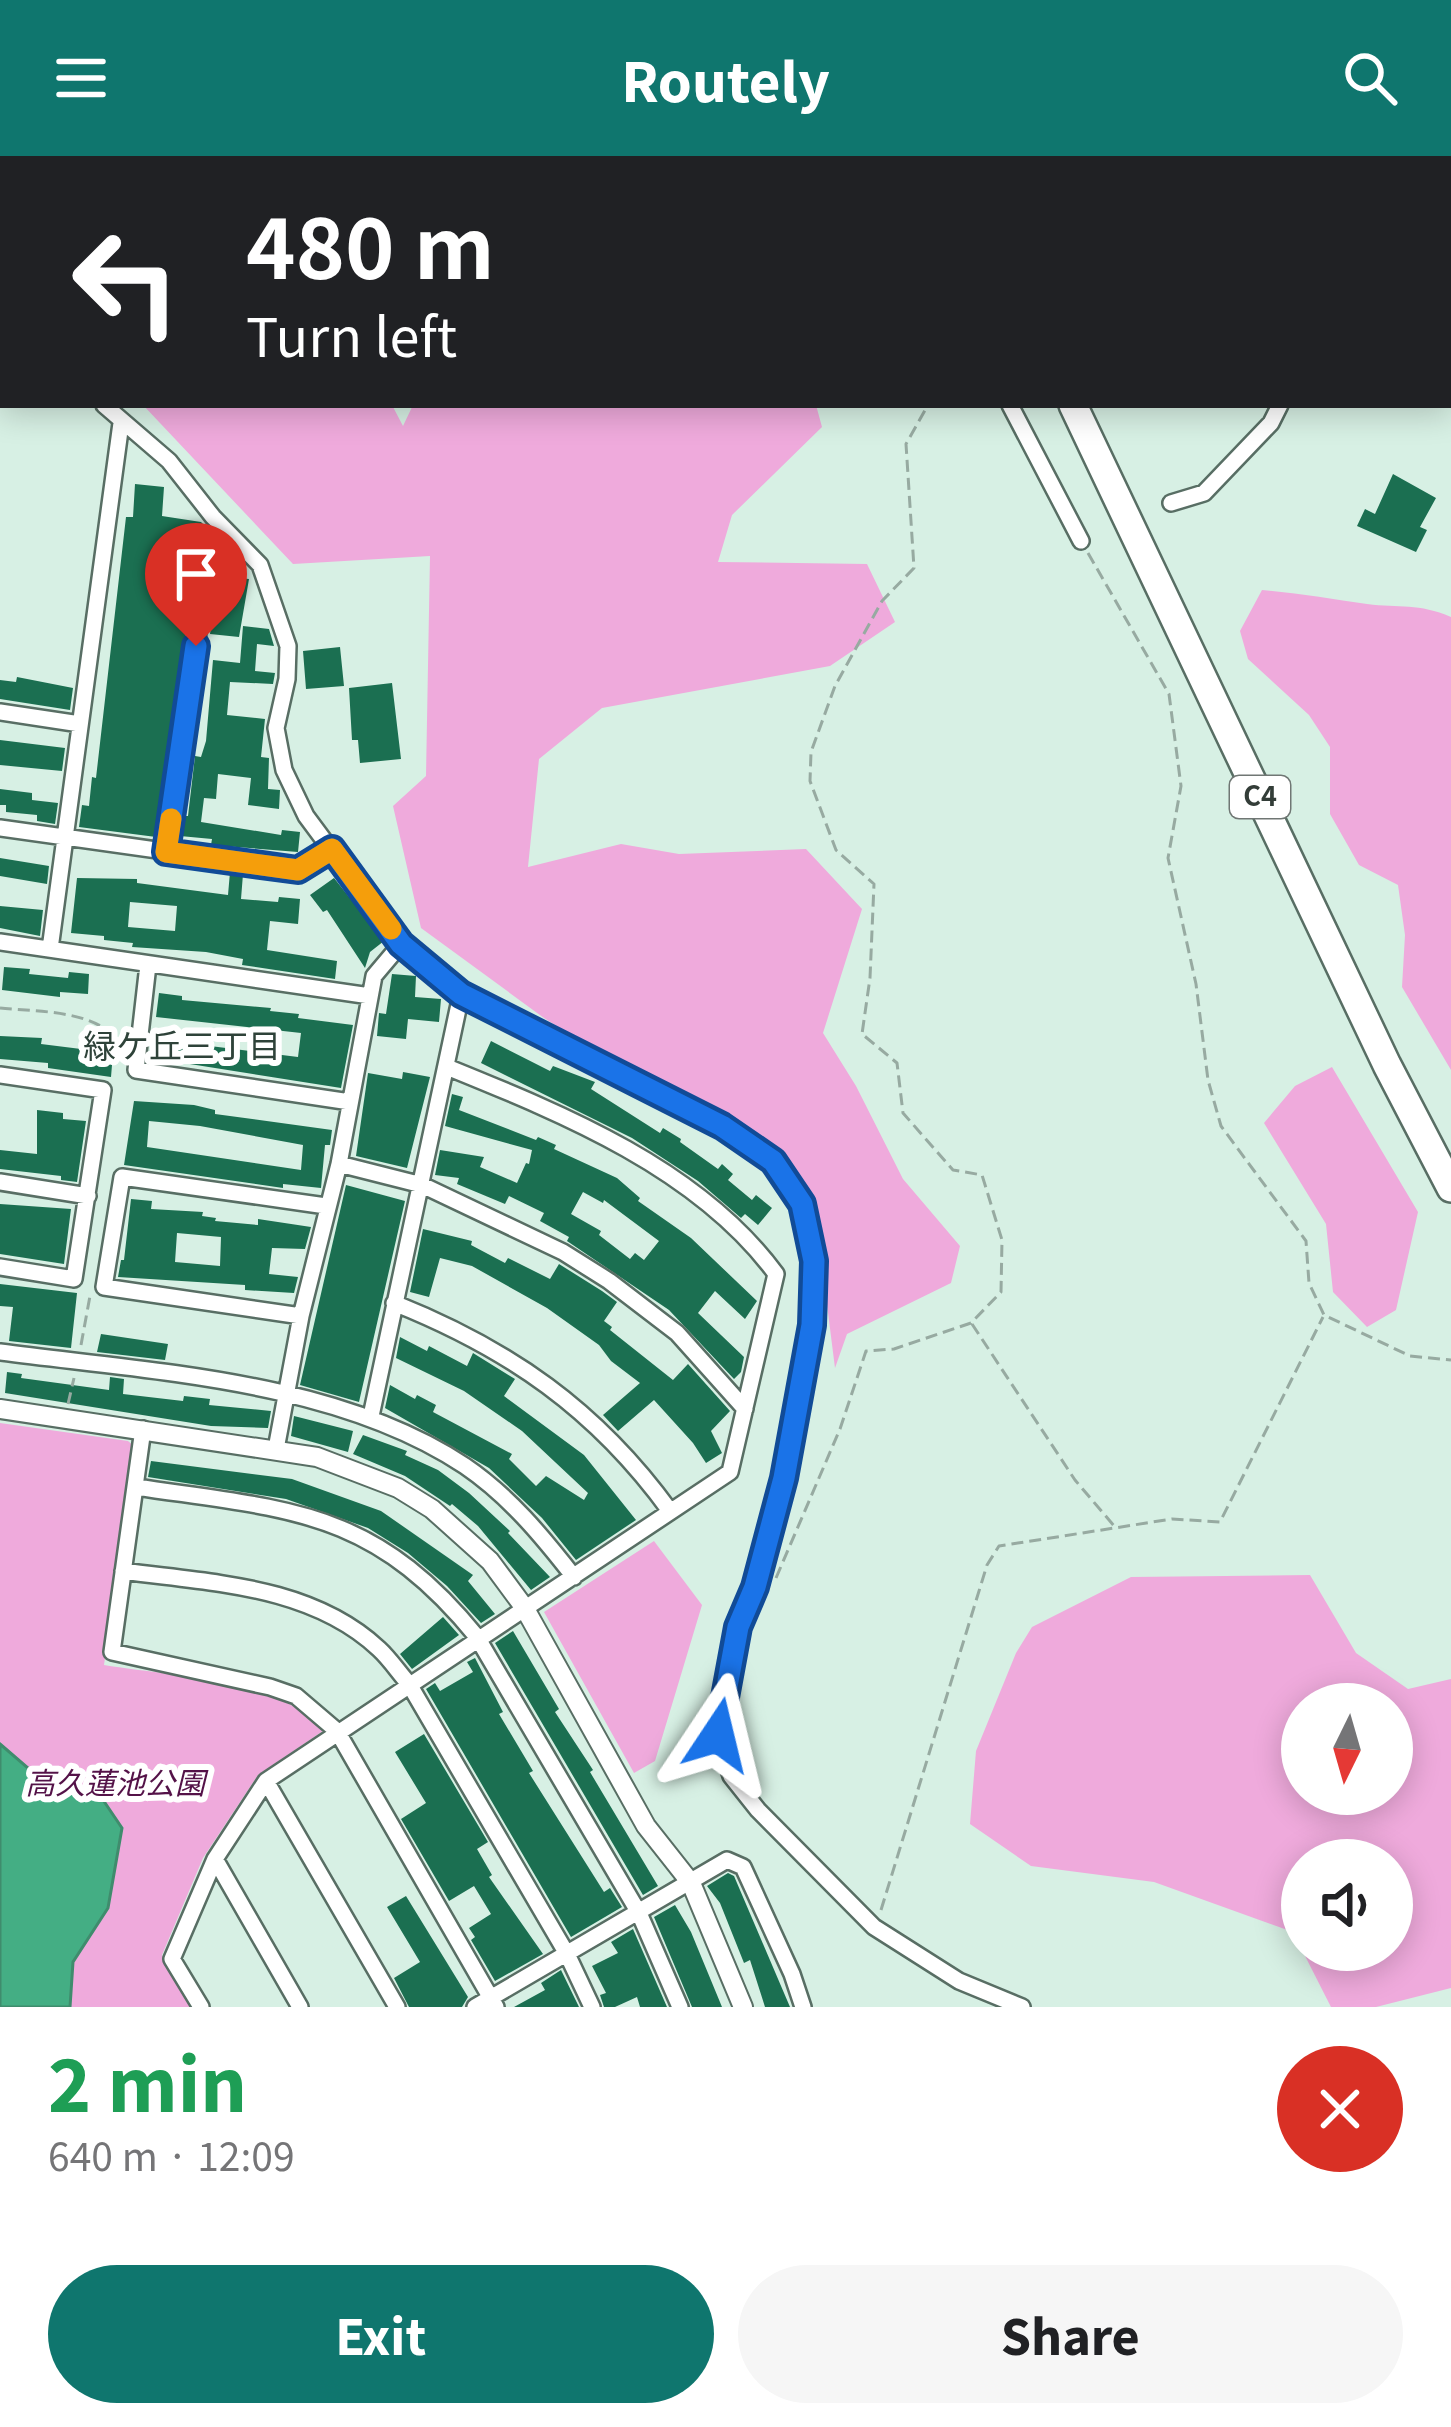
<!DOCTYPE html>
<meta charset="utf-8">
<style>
body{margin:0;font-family:Georgia,"Noto Sans JP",serif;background:#f6f6f6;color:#202124;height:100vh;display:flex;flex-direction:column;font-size:45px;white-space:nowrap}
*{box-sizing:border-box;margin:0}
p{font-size:39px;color:#757577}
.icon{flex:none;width:66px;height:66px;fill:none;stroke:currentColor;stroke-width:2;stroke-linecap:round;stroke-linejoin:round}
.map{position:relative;height:1851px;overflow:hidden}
.sheet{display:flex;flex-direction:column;background:#fff;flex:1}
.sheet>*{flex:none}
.guide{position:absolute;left:0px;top:0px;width:1452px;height:252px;box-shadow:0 6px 30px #0003;background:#202124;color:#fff;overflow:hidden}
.needle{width:78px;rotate:185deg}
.fabs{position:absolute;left:1281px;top:1527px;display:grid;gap:24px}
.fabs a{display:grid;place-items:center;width:132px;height:132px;border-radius:50%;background:#fff;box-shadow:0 6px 30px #0003;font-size:60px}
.pin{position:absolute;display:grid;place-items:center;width:102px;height:102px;color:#fff;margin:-123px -51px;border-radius:50% 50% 50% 0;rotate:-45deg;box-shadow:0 0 12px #0007}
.pin .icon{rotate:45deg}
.me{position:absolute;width:132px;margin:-66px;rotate:10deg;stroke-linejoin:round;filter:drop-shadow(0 0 9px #0008)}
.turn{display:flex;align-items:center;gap:42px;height:252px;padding:0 48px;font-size:54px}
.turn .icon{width:156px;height:156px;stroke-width:2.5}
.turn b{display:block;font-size:84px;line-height:102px}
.round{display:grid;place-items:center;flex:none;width:126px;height:126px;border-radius:63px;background:#f6f6f6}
.headline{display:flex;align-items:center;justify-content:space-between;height:204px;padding:0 48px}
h1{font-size:72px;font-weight:800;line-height:90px;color:#1e9e55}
.primary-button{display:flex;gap:24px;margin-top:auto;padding:24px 48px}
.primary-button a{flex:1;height:138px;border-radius:72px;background:#0f766e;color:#fff;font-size:48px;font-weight:800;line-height:138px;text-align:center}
.primary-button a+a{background:#f6f6f6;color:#202124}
header{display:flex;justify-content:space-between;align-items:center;height:156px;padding:0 48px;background:#0f766e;color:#fff;font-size:54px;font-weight:800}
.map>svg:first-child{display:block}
.green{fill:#efaadc;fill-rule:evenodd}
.water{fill:#44ae84;stroke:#3f8c6d;stroke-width:3}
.building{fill:#1b6f51;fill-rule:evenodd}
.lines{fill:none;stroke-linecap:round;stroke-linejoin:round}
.minor-casing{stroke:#586e64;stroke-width:20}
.tertiary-casing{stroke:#586e64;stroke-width:22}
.motorway-casing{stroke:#586e64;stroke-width:32}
.path{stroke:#97aaa1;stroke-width:3;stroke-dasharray:12 6;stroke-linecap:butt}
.minor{stroke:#fff;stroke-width:15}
.tertiary{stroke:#fff;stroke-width:18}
.motorway{stroke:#fff;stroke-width:27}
.route-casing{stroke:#114b97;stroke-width:30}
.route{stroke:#1a73e8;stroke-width:21}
.slow{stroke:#f59e0b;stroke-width:21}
.labels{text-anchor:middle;stroke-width:12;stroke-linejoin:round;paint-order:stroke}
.shield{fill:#fff;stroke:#707774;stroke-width:3}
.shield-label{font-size:27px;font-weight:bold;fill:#333d38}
.park-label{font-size:30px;font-style:italic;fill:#541248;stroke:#fff}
.neighbourhood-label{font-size:33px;fill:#2e4239;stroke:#fff}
</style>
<header><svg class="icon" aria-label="menu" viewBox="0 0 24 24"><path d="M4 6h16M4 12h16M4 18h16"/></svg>Routely<svg class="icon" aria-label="search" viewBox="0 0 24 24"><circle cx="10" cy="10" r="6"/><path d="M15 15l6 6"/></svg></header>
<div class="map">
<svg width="1451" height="1851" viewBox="0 0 1451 1851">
<rect width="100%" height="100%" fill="#d7f0e4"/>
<!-- green -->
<path class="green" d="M143 249H392L403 270 413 249H816L822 271 732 359 718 406 867 408 895 466 830 510 602 552 539 603 528 711 621 688 679 698 806 693 862 753 823 877 856 930 903 1023 960 1090 951 1127 847 1178 835 1212 822 1109 802 1026 544 862 421 772 393 650 426 620 430 400 293 408Z
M1262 434C1298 437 1332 443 1367 448 1399 452 1419 447 1451 461V914L1402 831 1405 779 1398 729 1359 709 1330 658V591L1309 559 1248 503 1240 475Z
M1332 911 1418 1056 1396 1154 1367 1171 1333 1136 1326 1068 1264 967 1295 930Z
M0 1267 128 1285 135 1291 104 1509C163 1519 289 1525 323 1575L258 1619 203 1702 162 1799 190 1851H0Z
M654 1385 702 1449 655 1605 634 1617 544 1456Z
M1310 1419 1356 1497 1408 1533 1451 1523V1832L1376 1851H1331L1302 1794H1392V1704H1302V1793L1293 1776 1154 1726 1031 1710 970 1668 976 1595 1016 1497 1032 1471 1131 1421ZM1302 1548H1392V1638H1302Z"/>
<!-- water -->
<path class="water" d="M0 1588 57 1637 99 1638 122 1672 108 1752 73 1806 70 1851H0Z"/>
<!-- building -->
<path class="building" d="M1393 318 1436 342 1420 371 1427 374 1416 396 1357 370 1365 353 1375 358Z
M135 328 164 331 162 360 201 366 210 375 207 392 160 386 158 411 195 415 156 681 79 671 82 649 89 650 92 621 96 622 126 361H133Z
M218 420 249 423 239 481 210 478Z
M243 470 269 473 274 490 257 488 255 515 275 517 273 528 230 526 227 559 265 563 261 601 269 602 268 633 280 634 279 653 248 649 251 622 218 618 216 643 204 642 201 666 281 679 282 674 300 676 298 696 211 689 212 683 180 680 183 660H188L195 600 201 601 206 585 213 504 240 507Z
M340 491 344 530 306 533 303 495Z
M17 521 73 532 70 554 0 543V524L16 526Z
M392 527 401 603 360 607 358 584H352L349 532Z
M0 584 65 592 62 615 0 609Z
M0 633 32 637V644L58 647 55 668 37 665V659L6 656V649H0Z
M0 702 49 710 47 728 0 720Z
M230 716 243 718 241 743 278 746 279 741 300 743 298 768 270 765 267 794 337 805 335 823 242 809 243 803 206 796 132 791 133 787 104 784V780L71 777 77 722 137 723V727L228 739ZM130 746 177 750 175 775 128 771Z
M334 722 384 785 370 796 365 812 327 754 323 756 310 739Z
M0 750 43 754 40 780 0 772Z
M4 811 30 813 29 818 68 822 69 816 89 818 88 838 60 836V841L2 834Z
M392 818 416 820 415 841 441 843 439 866 408 863 406 883 377 880 379 857 386 858Z
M159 837 182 840V844L271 852 270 855 299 858 298 862 353 869 341 932 152 902 154 883 298 901 301 877 156 861Z
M0 880 42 882 41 888 113 897 111 921 48 912V907L0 903Z
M491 885 550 915 553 910 595 926 591 933 660 977 663 972 681 983 680 986 718 1013 722 1008 733 1018 728 1024 752 1044 756 1039 772 1052 758 1069 745 1058 741 1062 698 1025 632 982 481 907Z
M403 916 430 921 407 1012 356 1000 368 917 402 923Z
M452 938 463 941 459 954 536 984 538 981 556 989 554 993 617 1022 640 1042 638 1045 691 1082 757 1145 745 1163 715 1135 698 1157 744 1201 741 1216 734 1223 669 1154 567 1085 569 1081 540 1065 544 1057 509 1040 505 1048 457 1028 459 1022 435 1019 440 994 484 1001 480 1011 517 1027 526 1007 529 1008 532 994 445 970ZM583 1036 603 1047 604 1044 659 1085 644 1104 635 1097 630 1103 599 1079 601 1075 571 1058Z
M134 945 194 949 215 954V958L332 974 330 989H325L321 1032 283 1028V1032L124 1009ZM149 965 200 970 303 989 301 1014 147 991Z
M37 954 63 957V963L86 965 77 1026 61 1024V1020L0 1013V994L37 998Z
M346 1029 405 1045 359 1246 300 1229Z
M131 1043 152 1045 151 1053 203 1056 202 1060 216 1062 215 1065 258 1069V1063L311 1071 305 1093 272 1092 269 1118 298 1121 294 1137 245 1134V1129L118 1121 121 1104H124ZM177 1077 221 1081 220 1110 175 1106Z
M0 1048 71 1053 64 1108 0 1098Z
M423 1073 472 1085 471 1089 505 1107 508 1102 550 1123 559 1108 602 1135 617 1146 604 1165 612 1171 610 1174 673 1224 688 1208 730 1255 711 1275 722 1297 706 1307 693 1287 654 1244 618 1275 603 1259 640 1227 611 1205 599 1189 547 1152 472 1110 440 1102 429 1141 410 1136Z
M0 1128 77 1137 71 1192 9 1185 13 1151 0 1150Z
M101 1178 168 1188 165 1204 97 1196Z
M400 1181 427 1195 429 1190 467 1210 473 1197 515 1223 504 1240 584 1299 636 1364 576 1404 542 1362 489 1312 385 1252 390 1229 415 1243 417 1239 436 1249 433 1256 512 1298 509 1303 536 1330 546 1320 584 1344 588 1337 522 1275 464 1235 396 1202Z
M7 1216 22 1218 21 1222 109 1234 110 1221 124 1223 123 1238 183 1245 184 1240 210 1243 209 1249 271 1255 268 1272 211 1270 5 1237Z
M294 1260 353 1275 348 1296 291 1280Z
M363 1279 407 1295 405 1299 438 1314 469 1337 510 1375 508 1377 550 1421 531 1434 478 1370 452 1348 450 1350 405 1320 353 1298Z
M151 1305 292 1323 381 1355 473 1419 468 1425 495 1458 481 1467 447 1430 408 1397 368 1372 286 1343 148 1321Z
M443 1461 459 1479 412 1513 400 1498Z
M513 1475 559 1553 555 1556 593 1614 590 1616 658 1730 643 1739 495 1487Z
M475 1502 503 1556 499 1558 533 1615 529 1617 604 1736 610 1732 622 1751 571 1781 426 1533 435 1527 440 1535 473 1516 467 1506Z
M424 1578 488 1686 477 1693 492 1719 489 1721 543 1798 495 1825 471 1784 475 1781 469 1772 491 1758 474 1730 449 1745 401 1663 426 1647 395 1596Z
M728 1717 734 1720 790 1851H765L750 1804 744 1807 720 1747 707 1730Z
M406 1740 468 1841 462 1851H409L394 1822 420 1806 387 1751Z
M675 1749 691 1776 722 1851H692L654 1761Z
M633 1773 667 1851H640L637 1841 615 1851H604L600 1839 606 1837 592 1810 618 1797 611 1786Z
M561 1814 579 1851H514L545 1834 541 1827Z"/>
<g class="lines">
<!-- minor casing -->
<g class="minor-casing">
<path id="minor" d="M900 0 901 3
M1449 136 1451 134
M0 182H3
M104 249 169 305 213 361 260 409 288 490 287 523 276 572 284 614 306 660 401 788 461 839 751 988 773 1005 802 1049 814 1105 812 1169 784 1322 755 1431 738 1471 718 1579 731 1620 758 1654 874 1771 959 1825 1022 1851
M1010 249 1081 385
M1171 347 1204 337 1271 267 1280 249
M0 556 80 568
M0 672 299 714 332 693
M166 696 208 408 238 387
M0 786 370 840
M50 793 121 267
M148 809 136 914 350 946
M0 919 103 934 74 1123 0 1111
M339 1008 422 1029 563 1096 609 1125 677 1177 745 1253
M0 1026 88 1040
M394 1147C509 1193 596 1253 670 1355
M301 1160 104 1131 122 1021 326 1050
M0 1196C152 1216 336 1224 465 1310 509 1340 542 1380 574 1421
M371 1260 461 839
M143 1273 112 1496 270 1531 296 1540 337 1575 496 1851
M276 1293 301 1160 339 1008 374 820 401 788
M136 1331C289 1354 372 1352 477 1481L639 1757 680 1851
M123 1415C210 1427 311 1429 379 1493 390 1503 399 1517 409 1528L567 1798 592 1851
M266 1625 397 1851
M215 1703 300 1851
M201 1851 172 1803 215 1703 266 1625 730 1316 776 1118C699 1013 563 958 447 911
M475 1851 727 1704 743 1711 792 1818 803 1851"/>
</g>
<!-- tertiary casing -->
<g class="tertiary-casing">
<path id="tertiary" d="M0 1253 317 1301 398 1332 432 1353 490 1405 524 1451 646 1670 691 1727 743 1851"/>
</g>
<!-- motorway casing -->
<g class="motorway-casing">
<path id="motorway" d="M956 0 958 3
M1073 249 1387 909 1451 1032"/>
</g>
<!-- path -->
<path class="path" d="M1088 397 1169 538 1181 630 1168 702 1196 828 1208 924 1221 970 1306 1085 1309 1127 1324 1159 1410 1200 1451 1204
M0 852C37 856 107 853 122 894
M972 1168 1075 1324 1115 1371
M81 1189 90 1140
M68 1248 74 1222
M776 1422 840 1273 866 1195 894 1193 971 1167 1001 1136 1002 1084 982 1019 953 1014 903 957 897 907 862 878 870 822 874 728 836 694 810 625 811 596 835 530 882 445 914 412 906 288 928 249
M881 1754 987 1409 999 1390 1172 1363 1220 1366 1323 1161"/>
<!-- minor -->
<use href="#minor" class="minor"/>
<!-- tertiary -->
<use href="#tertiary" class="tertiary"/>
<!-- motorway -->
<use href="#motorway" class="motorway"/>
</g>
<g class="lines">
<!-- route casing -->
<g class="route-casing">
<path id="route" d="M196 490 166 696 298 714 332 693 401 788 461 838 722 970 773 1005 802 1048 814 1105 812 1169 784 1322 755 1431 738 1471 718 1579"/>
</g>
<!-- route -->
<use href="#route" class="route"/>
<!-- slow -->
<path class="slow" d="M171 663 166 696 298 714 332 693 391 773"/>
</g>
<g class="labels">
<!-- shield labels -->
<rect class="shield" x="1230" y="620" width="60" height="42" rx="9"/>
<g class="shield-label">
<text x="1260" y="650">C4</text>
</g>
<!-- park labels -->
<g class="park-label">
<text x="115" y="1638">高久蓮池公園</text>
</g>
<!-- neighbourhood labels -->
<g class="neighbourhood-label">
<text x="182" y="902">緑ケ丘三丁目</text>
</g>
</g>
</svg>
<div class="fabs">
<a><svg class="needle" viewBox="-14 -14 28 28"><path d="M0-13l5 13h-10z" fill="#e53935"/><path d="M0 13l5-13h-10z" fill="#757577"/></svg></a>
<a><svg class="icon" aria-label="sound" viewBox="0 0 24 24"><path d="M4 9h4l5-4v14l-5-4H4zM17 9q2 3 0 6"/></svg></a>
</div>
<div class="pin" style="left:196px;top:490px;background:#d93025"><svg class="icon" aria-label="arrive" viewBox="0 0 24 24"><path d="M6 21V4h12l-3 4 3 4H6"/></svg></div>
<svg class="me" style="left:718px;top:1579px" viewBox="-20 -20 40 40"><path d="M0-17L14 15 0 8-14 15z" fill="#1a73e8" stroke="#fff" stroke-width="4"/></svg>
<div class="guide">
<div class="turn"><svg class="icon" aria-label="left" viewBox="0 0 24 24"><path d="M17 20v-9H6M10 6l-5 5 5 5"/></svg><div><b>480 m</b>Turn left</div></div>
</div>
</div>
<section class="sheet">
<div class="headline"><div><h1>2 min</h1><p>640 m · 12:09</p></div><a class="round" style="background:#d93025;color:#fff"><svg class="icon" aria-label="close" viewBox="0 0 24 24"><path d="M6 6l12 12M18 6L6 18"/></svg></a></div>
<div class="primary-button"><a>Exit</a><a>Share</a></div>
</section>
